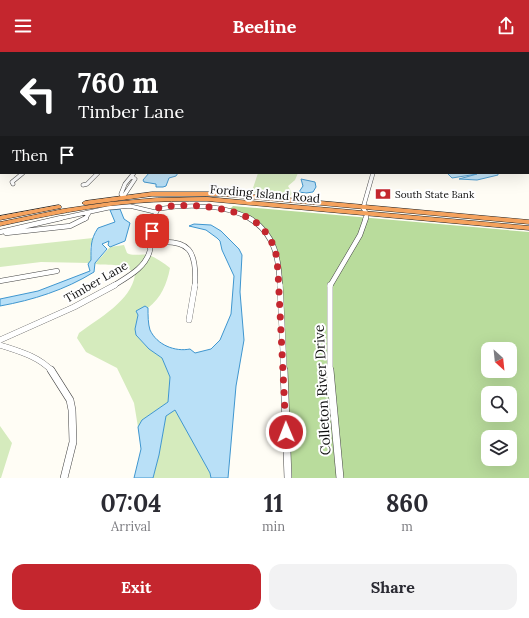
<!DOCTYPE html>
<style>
body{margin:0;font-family:Lora,serif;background:#f2f2f3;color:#2b2b33;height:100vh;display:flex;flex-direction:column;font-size:15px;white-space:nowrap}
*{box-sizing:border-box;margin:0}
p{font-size:13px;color:#7c7c81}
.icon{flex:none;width:22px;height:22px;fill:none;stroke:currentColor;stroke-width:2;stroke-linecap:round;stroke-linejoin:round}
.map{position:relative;height:426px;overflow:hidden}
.details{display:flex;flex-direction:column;background:#fff;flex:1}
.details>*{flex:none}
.top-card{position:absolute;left:0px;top:0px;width:529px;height:122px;box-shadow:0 4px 16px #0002;background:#202124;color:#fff;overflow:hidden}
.needle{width:26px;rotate:153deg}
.tools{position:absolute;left:481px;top:290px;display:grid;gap:8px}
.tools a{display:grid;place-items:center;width:36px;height:36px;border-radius:8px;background:#fff;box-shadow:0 4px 16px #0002;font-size:20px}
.pin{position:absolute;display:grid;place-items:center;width:34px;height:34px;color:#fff;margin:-17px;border-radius:8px;box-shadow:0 2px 6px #0006}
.me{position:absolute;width:44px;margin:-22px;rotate:359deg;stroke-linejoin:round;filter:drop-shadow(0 0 3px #0008)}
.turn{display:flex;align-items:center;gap:14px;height:84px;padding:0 12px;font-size:18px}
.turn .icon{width:52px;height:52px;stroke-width:2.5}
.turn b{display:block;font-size:28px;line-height:34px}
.then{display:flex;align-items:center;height:38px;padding:0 12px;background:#0003;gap:8px;font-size:15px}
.eta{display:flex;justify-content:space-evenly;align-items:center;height:68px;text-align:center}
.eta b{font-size:24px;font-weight:800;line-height:28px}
.button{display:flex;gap:8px;margin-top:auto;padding:8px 12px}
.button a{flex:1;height:46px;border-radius:12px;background:#c4262e;color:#fff;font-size:16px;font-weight:800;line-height:46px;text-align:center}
.button a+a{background:#f2f2f3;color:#2b2b33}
header{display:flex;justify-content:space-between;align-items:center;height:52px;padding:0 12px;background:#c4262e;color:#fff;font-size:18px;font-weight:800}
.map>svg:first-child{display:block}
.green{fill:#d5ebbd}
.forest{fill:#b9dc9c;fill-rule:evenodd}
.water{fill:#b9e0f7;stroke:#3f96cf}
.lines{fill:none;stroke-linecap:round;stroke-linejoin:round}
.minor-far3-casing{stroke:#444;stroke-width:4.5}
.minor-far2-casing{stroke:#444;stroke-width:5.5}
.minor-far1-casing{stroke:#444;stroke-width:6}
.minor-casing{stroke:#444;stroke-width:8}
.major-casing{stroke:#222;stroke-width:1}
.highway-casing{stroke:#222;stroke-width:1}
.minor-far3{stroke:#fff;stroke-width:3.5}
.minor-far2{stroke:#fff;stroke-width:4.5}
.minor-far1{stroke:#fff;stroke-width:5.5}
.minor{stroke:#fff;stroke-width:7}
.major{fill:#f9d66b;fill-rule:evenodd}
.highway{fill:#f5a25d;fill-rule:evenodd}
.route{stroke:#c4262e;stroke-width:7;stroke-dasharray:0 12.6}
.labels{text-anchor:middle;stroke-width:4;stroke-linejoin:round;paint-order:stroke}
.far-poi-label{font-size:10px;fill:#111;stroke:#fff;text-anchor:start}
.street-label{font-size:12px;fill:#111;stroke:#fff}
.near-street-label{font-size:14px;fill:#111;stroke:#fff}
</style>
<header><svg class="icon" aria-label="menu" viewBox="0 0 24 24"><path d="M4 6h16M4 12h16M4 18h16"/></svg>Beeline<svg class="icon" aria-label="share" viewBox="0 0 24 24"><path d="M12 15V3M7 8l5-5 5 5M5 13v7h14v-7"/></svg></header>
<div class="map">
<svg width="529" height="426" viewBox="0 0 529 426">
<rect width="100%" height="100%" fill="#fffdf5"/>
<!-- green -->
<path class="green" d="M258 121H298L295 128 288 134 292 141 290 144 287 145 255 141 252 139Z
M93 186 90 195 91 208 90 211 41 210 0 215V196Z
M124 193 127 201C134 205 141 201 149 203 156 206 164 211 170 216 167 232 161 246 148 256L145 254 138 263 135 277 136 283 149 297 162 306 170 325 168 350 142 368 138 375 134 351 117 316 86 300 77 286 79 281C99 266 131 249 135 223 127 210 108 214 95 212L110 195Z
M175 357 210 421 211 426H153L159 403 166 364Z
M0 374 12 391 1 426H0Z"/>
<!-- forest -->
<path class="forest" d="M233 154 529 180V426H292L285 277 276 195C262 170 255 169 230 157ZM488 297H510V319H488ZM488 341H510V363H488ZM488 385H510V407H488Z"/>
<!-- water -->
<path class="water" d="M149 121H178L176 124 169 126 166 134 163 135H156V132L144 130 143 128Z
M447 121H498V123L477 128 459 127 477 122 452 126Z
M301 127 315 130 316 135 313 140 306 141 299 140 303 134Z
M120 157 124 167 130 171 125 189 110 195 108 193 109 189 102 192 107 197 95 211 94 220C65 238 33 248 0 254V247L38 239 90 219 88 212 91 208C91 196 90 188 98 176L115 170 110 158Z
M194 172 211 173 221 179 239 197 242 203 240 240 244 288 236 334 228 426H211L210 421 175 358 166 364 159 403 153 426H134L141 397 138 375 142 368 168 350 170 325 162 306 149 297 136 283 135 277 138 263 136 259 145 254 148 256C148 263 148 272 150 278 157 293 175 300 190 297L195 301 211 297 220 288 231 262 234 224 222 198 220 189 217 186 206 178 189 174Z"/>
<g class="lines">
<!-- minor-far3 casing -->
<g class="minor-far3-casing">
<path id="minor-far3" d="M13 132 12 130 23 121
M83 133 87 132 98 121
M123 145 121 142 125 132 134 121
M123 145 135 127 132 125
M57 167 108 156 130 154 155 160
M85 167 89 161
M153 167 158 157C187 152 224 152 251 167
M365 167 367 162 363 156 373 121"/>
</g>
<!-- minor-far2 casing -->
<g class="minor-far2-casing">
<path id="minor-far2" d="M249 166C275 181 279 207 280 234
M0 180 61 166
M6 181 70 174 86 166
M152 191C190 186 197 199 195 234
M0 229 57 219
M113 234C127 225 146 216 150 198 152 187 150 177 153 166
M330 234 360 183 366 166"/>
</g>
<!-- minor-far1 casing -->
<g class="minor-far1-casing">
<path id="minor-far1" d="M280 233 284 319
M189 268 195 233
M0 288 74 255 115 233
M0 293C18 299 38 304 52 319
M330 319V233"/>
</g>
<!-- minor casing -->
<g class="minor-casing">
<path id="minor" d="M51 318 70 348 72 358 73 390 64 426
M284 318 288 426
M330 318 340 426"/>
</g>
<!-- major casing -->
<g class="major-casing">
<path id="major" d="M0 105H1V107H0Z
M528 116H529V118H528Z"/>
</g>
<!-- highway casing -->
<g class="highway-casing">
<path id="highway" d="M152 140H222L529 168V172L222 144H152L85 153 82 151 85 149Z
M207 145 529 174V178L207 149C183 149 160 149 136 151 90 155 45 164 0 174V170L63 157 111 150 157 146Z
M59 153 61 154V156L0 168V164Z"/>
</g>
<!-- minor-far3 -->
<use href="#minor-far3" class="minor-far3"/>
<!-- minor-far2 -->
<use href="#minor-far2" class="minor-far2"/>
<!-- minor-far1 -->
<use href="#minor-far1" class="minor-far1"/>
<!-- minor -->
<use href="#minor" class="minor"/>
<!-- major -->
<use href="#major" class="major"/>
<!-- highway -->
<use href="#highway" class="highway"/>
</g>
<!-- sky -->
<linearGradient id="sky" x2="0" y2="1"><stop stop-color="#95c6ee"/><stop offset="0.55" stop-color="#fffefa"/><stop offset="1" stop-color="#fffefa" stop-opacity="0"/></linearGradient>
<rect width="529" height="132" fill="url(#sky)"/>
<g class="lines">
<!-- route -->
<path class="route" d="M152 179 154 162 158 156C183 150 239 154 259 173 265 178 270 186 273 193 277 201 277 211 278 220L286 380"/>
</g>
<!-- icons -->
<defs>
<g id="bank-bare" transform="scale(1.2)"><path d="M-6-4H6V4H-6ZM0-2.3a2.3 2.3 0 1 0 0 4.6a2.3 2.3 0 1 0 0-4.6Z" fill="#c4262e" stroke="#fff" stroke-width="2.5" paint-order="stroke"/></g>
</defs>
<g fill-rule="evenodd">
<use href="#bank-bare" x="383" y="142"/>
</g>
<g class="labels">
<!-- far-poi labels -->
<g class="far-poi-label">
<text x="395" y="146">South State Bank</text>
</g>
<!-- street labels -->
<g class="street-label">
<text transform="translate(265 142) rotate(5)" y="4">Fording Island Road</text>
<text transform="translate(96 230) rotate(-30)" y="4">Timber Lane</text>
</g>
<!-- near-street labels -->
<g class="near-street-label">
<text transform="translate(322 338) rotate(-93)" y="5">Colleton River Drive</text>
</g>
</g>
</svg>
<div class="tools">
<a><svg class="needle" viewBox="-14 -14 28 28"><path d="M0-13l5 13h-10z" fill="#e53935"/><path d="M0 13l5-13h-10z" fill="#7c7c81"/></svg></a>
<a><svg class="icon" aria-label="search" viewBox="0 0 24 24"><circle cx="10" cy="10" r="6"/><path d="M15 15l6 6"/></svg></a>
<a><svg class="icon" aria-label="layers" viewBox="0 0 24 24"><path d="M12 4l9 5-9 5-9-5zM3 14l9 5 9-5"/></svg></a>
</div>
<div class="pin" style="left:152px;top:179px;background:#d93025"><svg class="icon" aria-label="arrive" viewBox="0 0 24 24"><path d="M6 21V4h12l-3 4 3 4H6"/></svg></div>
<svg class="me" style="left:286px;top:380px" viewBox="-20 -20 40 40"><circle r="17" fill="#c4262e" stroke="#fff" stroke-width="3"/><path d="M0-11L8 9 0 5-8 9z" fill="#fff"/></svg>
<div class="top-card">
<div class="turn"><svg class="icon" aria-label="left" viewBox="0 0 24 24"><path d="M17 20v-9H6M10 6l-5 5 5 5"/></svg><div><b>760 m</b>Timber Lane</div></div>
<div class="then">Then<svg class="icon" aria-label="arrive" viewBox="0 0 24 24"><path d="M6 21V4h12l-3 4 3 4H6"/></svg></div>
</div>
</div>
<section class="details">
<div class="eta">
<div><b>07:04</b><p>Arrival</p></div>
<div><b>11</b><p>min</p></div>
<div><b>860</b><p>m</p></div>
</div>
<div class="button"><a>Exit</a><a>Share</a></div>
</section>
